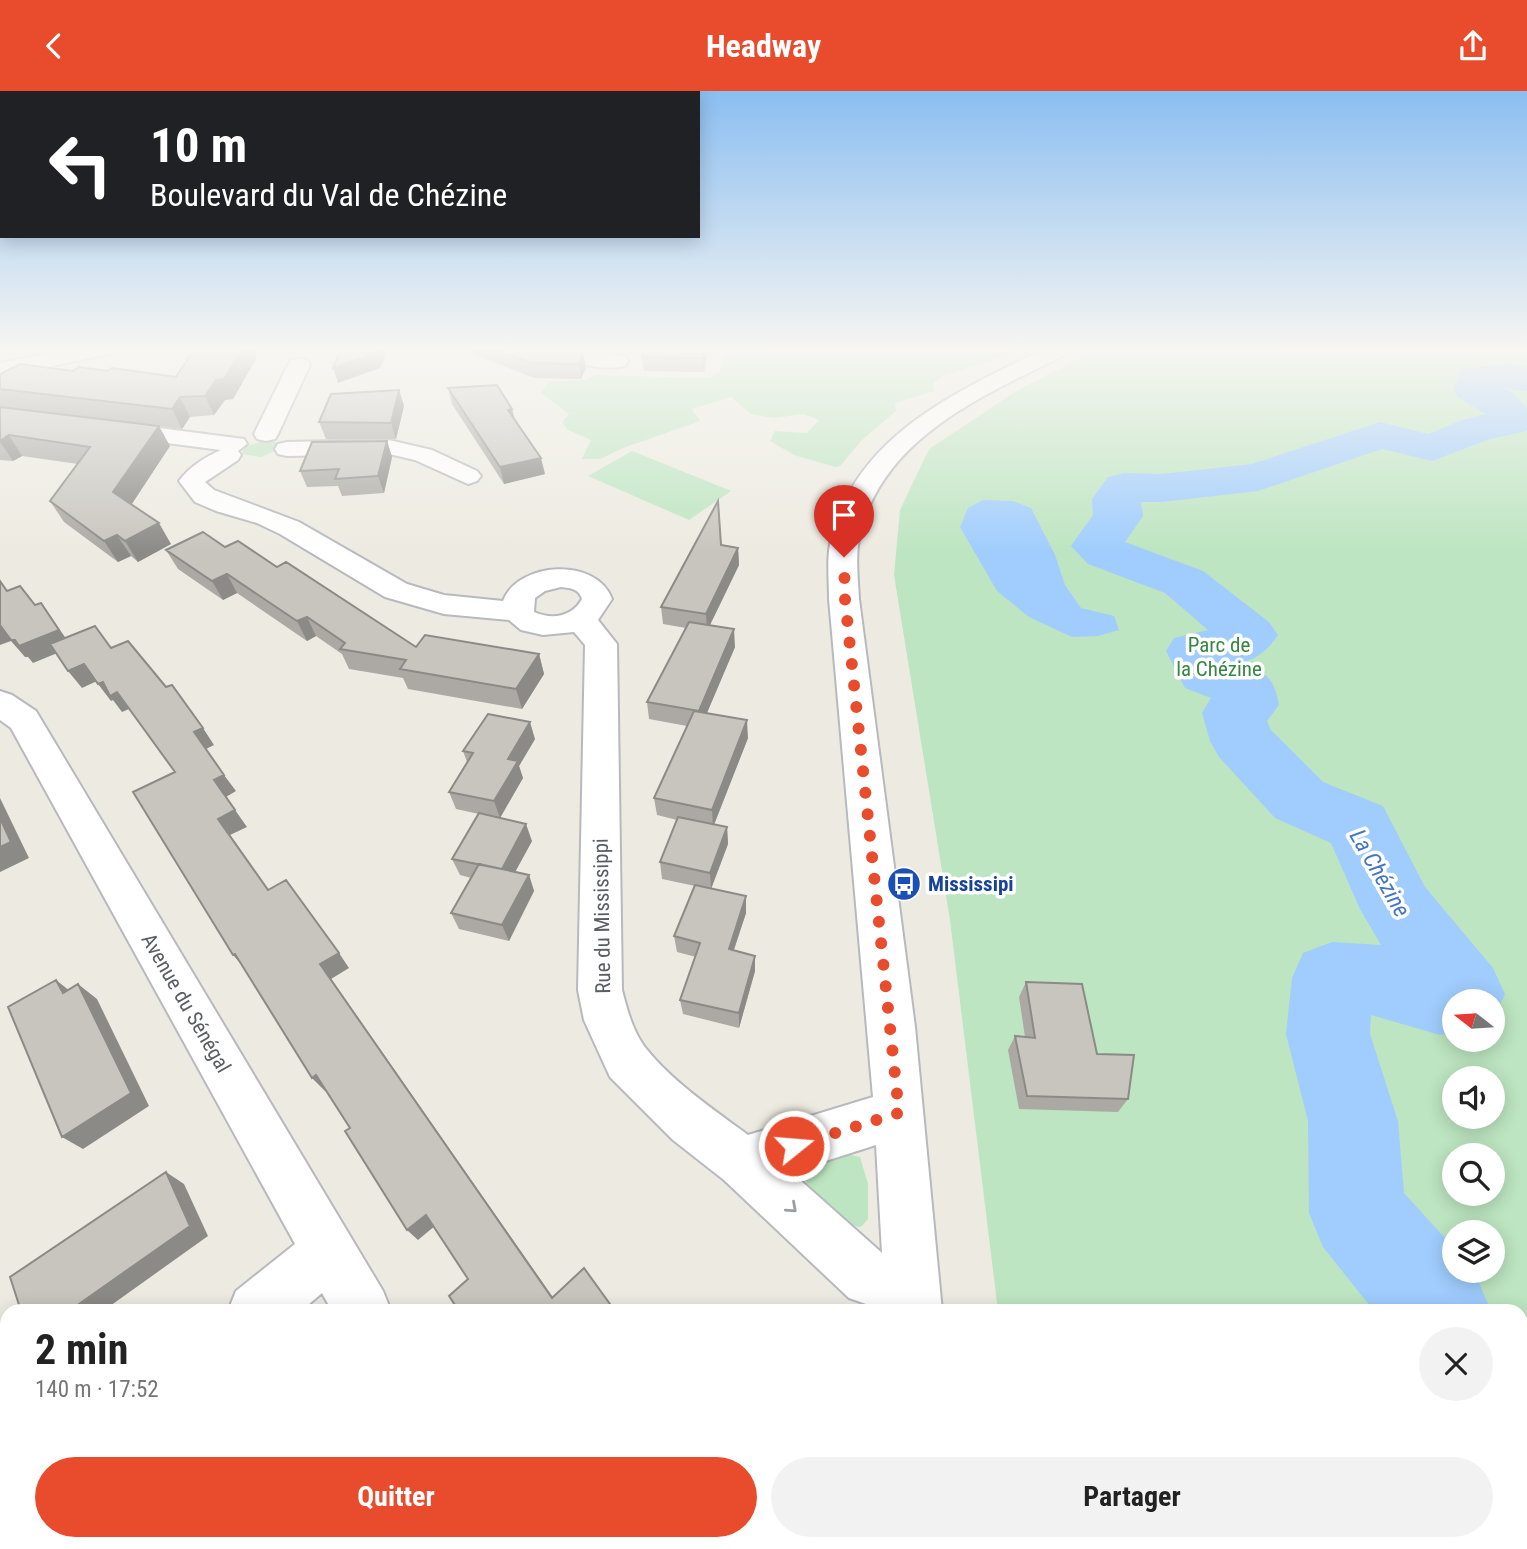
<!DOCTYPE html>
<html lang="fr">
<meta charset="utf-8">
<style>
body{margin:0;font-family:"Roboto Condensed",sans-serif;background:#f2f2f2;color:#222;height:100vh;display:flex;flex-direction:column;font-size:26px;white-space:nowrap}
*{box-sizing:border-box;margin:0}
p{font-size:23px;color:#767676}
.icon{flex:none;width:38px;height:38px;fill:none;stroke:currentColor;stroke-width:2;stroke-linecap:round;stroke-linejoin:round}
.map{position:relative;flex:1;overflow:hidden}
.details{position:absolute;left:0px;top:1213px;width:1528px;height:247px;display:flex;flex-direction:column;background:#fff;border-radius:21px 21px 0 0;box-shadow:0 4px 18px #0003}
.details>*{flex:none}
.hud{position:absolute;left:0px;top:0px;width:700px;height:147px;box-shadow:0 4px 18px #0003;background:#202124;color:#fff;overflow:hidden}
.needle{width:46px;rotate:287deg}
.tools{position:absolute;left:1442px;top:898px;display:grid;gap:14px}
.tools a{display:grid;place-items:center;width:63px;height:63px;border-radius:50%;background:#fff;box-shadow:0 4px 18px #0003;font-size:35px}
.pin{position:absolute;display:grid;place-items:center;width:60px;height:60px;color:#fff;margin:-72px -30px;border-radius:50% 50% 50% 0;rotate:-45deg;box-shadow:0 0 7px #0007}
.pin .icon{rotate:45deg}
.me{position:absolute;width:77px;margin:-38px;rotate:73deg;stroke-linejoin:round;filter:drop-shadow(0 0 5px #0008)}
.turn{display:flex;align-items:center;gap:24px;height:147px;padding:0 35px;font-size:32px}
.turn .icon{width:91px;height:91px;stroke-width:2.5}
.turn b{display:block;font-size:49px;line-height:60px}
.round{display:grid;place-items:center;flex:none;width:74px;height:74px;border-radius:37px;background:#f2f2f2}
.summary{display:flex;align-items:center;justify-content:space-between;height:119px;padding:0 35px}
h1{font-size:42px;font-weight:700;line-height:52px}
.primary-button{display:flex;gap:14px;margin-top:auto;padding:14px 35px}
.primary-button a{flex:1;height:80px;border-radius:42px;background:#e84c2c;color:#fff;font-size:28px;font-weight:700;line-height:80px;text-align:center}
.primary-button a+a{background:#f2f2f2;color:#222}
header{display:flex;justify-content:space-between;align-items:center;height:91px;padding:0 35px;background:#e84c2c;color:#fff;font-size:32px;font-weight:700}
.map>svg:first-child{display:block}
.green{fill:#bde5c1;fill-rule:evenodd}
.water{fill:#a0cdfe}
.lines{fill:none;stroke-linecap:round;stroke-linejoin:round}
.river{fill:#a0cdfe;fill-rule:evenodd}
.minor-casing{stroke:#b7b9be;stroke-width:4}
.minor{fill:#fff;fill-rule:evenodd}
.wall{fill:#aca9a4}
.shaded-wall{fill:#8c8a86}
.building{fill:#c8c5bf;stroke:#8c8a86;stroke-width:2}
.oneway{stroke:#9c9ea1}
.route{stroke:#e84c2c;stroke-width:12;stroke-dasharray:0 21.6}
.labels{text-anchor:middle;stroke-width:7;stroke-linejoin:round;paint-order:stroke}
.park-label{font-size:21px;fill:#358640;stroke:#fff}
.transit-label{font-size:21px;font-weight:bold;fill:#164399;stroke:#fff;text-anchor:start}
.street-label{font-size:21px;fill:#5a5d62;stroke:#fff}
.water-label{font-size:23px;font-style:italic;fill:#4375c1;stroke:#fff}
</style>
<header><svg class="icon" aria-label="back" viewBox="0 0 24 24"><path d="M15 5l-7 7 7 7"/></svg>Headway<svg class="icon" aria-label="share" viewBox="0 0 24 24"><path d="M12 15V3M7 8l5-5 5 5M5 13v7h14v-7"/></svg></header>
<div class="map">
<svg width="1527" height="1458" viewBox="0 0 1527 1458">
<rect width="100%" height="100%" fill="#edebe1"/>
<!-- green -->
<path class="green" d="M1000 258 1009 261V264L945 284 933 292 934 300 895 312 896 320 861 350 840 375 835 376 794 364 770 350 775 340 807 342 819 329 803 323 774 327 751 323 731 306 692 318 700 330 623 357 600 368H582L591 349 568 339 562 331 569 323 541 302 549 291 586 289 596 284 710 287 719 281 727 259Z
M1100 258H1527V1458H1018V1452H1521V1220H998L950 829 894 484 900 419 929 358 1018 299ZM1454 910H1493V948H1454ZM1454 987H1493V1026H1454ZM1454 1064H1493V1102H1454ZM1454 1141H1493V1180H1454Z
M268 349 278 352 275 360 261 366 242 363 245 355Z
M632 360 731 400 689 429 588 385Z
M847 1063 860 1066 868 1093V1128L861 1136 851 1135 808 1096 806 1089 812 1077Z"/>
<!-- water -->
<path class="water" d="M983 409 1013 410 1031 417 1055 464 1065 494 1081 517 1114 525 1119 539 1098 545 1072 546 1029 526 997 500 960 436 968 417Z"/>
<g class="lines">
<!-- river -->
<path class="river" d="M1505 273 1527 276V300L1503 297 1512 301 1527 317V340L1490 348 1432 370 1382 358 1258 400 1162 411H1141L1143 425 1125 451 1203 480 1269 531 1278 544C1266 561 1258 567 1238 573 1266 582 1273 583 1279 614L1267 630 1271 639 1323 691 1383 715 1425 796 1493 877 1505 903 1493 929V910H1454V941L1440 944 1371 924 1370 943 1398 1030 1404 1102 1454 1157V1180H1474L1491 1220H1374L1323 1156 1309 1122 1308 1030 1286 943 1292 887 1303 862 1332 851 1381 854 1360 818 1331 752 1275 727 1219 666 1210 650 1202 622 1211 607 1185 597 1166 560 1174 547 1208 539 1165 502 1088 473 1071 455 1093 424 1092 408 1108 386 1125 382 1162 383 1252 373 1380 331 1428 343 1462 329 1486 323 1459 307 1453 298 1461 278Z
M1349 1452H1468L1470 1458H1350Z"/>
<!-- minor casing -->
<g class="minor-casing">
<path id="minor" d="M72 258H114L111 262 104 264 0 286V272Z
M545 258C571 258 599 259 625 265L628 270 625 275C600 281 571 270 548 262Z
M1044 258H1071L1068 262C986 304 884 344 860 443 855 464 858 487 859 508L915 936 942 1220H886L849 1207 724 1089 673 1049 610 986 584 929 578 899 585 554 574 541 543 544 521 539 509 529 444 523 385 506 280 443 257 432 216 420 195 411 179 390C190 375 204 367 221 359L112 345 104 343 100 338 104 333 112 331 244 348 247 353 238 360 241 364 238 369 205 391 214 399 299 431 407 493 444 504 503 510C518 470 597 466 612 508L598 529 617 553 622 899C627 918 632 938 644 955 671 990 713 1018 748 1044L873 1006 829 508C829 487 826 465 832 444 859 343 958 300 1044 258ZM561 496C571 497 579 498 582 508 572 526 552 529 534 521L535 507 545 500ZM876 1054 882 1162 791 1081Z
M299 268 307 269 310 274 278 343 275 348 266 350 257 348 254 343 288 274 291 269Z
M389 349 432 359 477 380 481 385 477 390 468 393 415 369 389 363 287 365 278 363 275 358 278 353 287 351Z
M0 600 12 604 36 620 383 1200 391 1220H332L322 1202 301 1220H228L236 1200 295 1153 11 637 0 629Z
M7 1390V1452H19L0 1458V1393Z
M466 1452H532L534 1458H468Z
M881 1452H947V1458H881Z"/>
</g>
<!-- minor -->
<use href="#minor" class="minor"/>
</g>
<!-- wall -->
<path class="wall" d="M461 258H572L586 276 581 288 534 287Z
M708 258 704 281 644 280 642 266Z
M257 266 233 308 225 309 214 324 190 326 182 338 0 316V283L73 280H107L176 286Z
M448 297 515 329 545 383 504 393 452 313Z
M399 299 404 315 396 348H326L319 331Z
M0 316 170 355 131 413 171 453 138 471 131 465 118 471 64 431 50 410 78 373 22 365 13 370 0 369Z
M387 350 392 366 384 402 342 405 338 395 307 396 300 380Z
M721 454 738 457 739 474 710 534 735 556 707 622 748 647 714 734 727 736 728 753 711 798 746 805V822L734 859 755 880 739 937 683 923 680 909 696 866 677 861 674 845 695 795 662 788 660 771 677 729 657 724 654 707 687 635 649 628 647 611 686 537 663 533 661 516Z
M225 456 277 476 416 556 539 563 544 583 522 618 408 598 403 587 349 578 342 563 316 545 307 550 237 502 223 509 178 478 166 459Z
M535 648 519 675 523 687 500 727 532 750 515 781 529 784 534 800 509 850 459 838 451 822 471 787 460 784 452 768 479 723 456 718 449 701 467 671 463 660Z
M1026 891 1097 963 1128 1008 1118 1021 1019 1018 1008 959 1015 945 1025 946 1019 906Z"/>
<!-- shaded-wall -->
<path class="shaded-wall" d="M242 258H254L257 266 233 308 225 309 214 324 205 305 216 289Z
M377 258H388L380 277 338 292 333 277Z
M705 258H708L704 281 703 267Z
M583 262 586 276 581 288 579 273Z
M399 299 404 315 396 348 391 332Z
M180 306 190 326 182 338 172 318Z
M512 318 516 334 508 319Z
M159 335 170 355 126 422 113 401Z
M9 344 22 365 13 370 0 351V350Z
M387 350 392 366 384 402 378 385Z
M541 367 545 383 504 393 500 376Z
M159 432 171 453 138 471 125 450Z
M117 444 131 465 118 471 104 450Z
M738 457 739 474 707 540 706 523Z
M227 483 237 502 223 509 212 490Z
M41 512 72 556 33 572 28 566H25L11 550 0 554V533Z
M307 526 316 545 307 550 297 530Z
M734 538 735 556 700 638 699 620Z
M539 563 544 583 522 618 516 598Z
M84 573 97 590 82 597 68 580Z
M103 591 117 601 129 618 122 621 113 609 111 610 98 593Z
M747 629 748 647 713 736 712 719Z
M530 631 535 648 519 675 523 687 500 727 494 710 508 668Z
M203 637 214 654 206 658 194 641Z
M224 684 236 700 226 706 247 736 230 744 280 814 218 728 214 689Z
M0 707 29 767 0 781Z
M526 733 532 750 508 794 502 778Z
M727 736 728 753 711 798 710 782Z
M529 784 534 800 509 850 502 834Z
M746 805V822L729 873V858Z
M339 862 349 877 331 888 559 1215 552 1207 320 873Z
M235 863 246 879 233 864Z
M755 865V880L739 937V922Z
M56 889 75 904 63 902Z
M78 893 97 908 149 1015 83 1058 62 1046Z
M316 984 328 997 325 1000 312 987Z
M166 1081 184 1093 208 1145 103 1220H69Z
M426 1124 436 1134 418 1149 407 1139Z
M280 1452H297L291 1458H274Z"/>
<!-- building -->
<path class="building" d="M200 258H242L224 288 216 289 205 305 180 306 172 318 0 298V283L20 273 73 280 79 276 107 280 112 277 176 286 191 263 197 262Z
M341 258H377L375 263 333 277Z
M495 258H572L583 262 579 273 531 272Z
M644 258H705L703 267 642 266Z
M497 294 512 318 508 319 541 367 500 376 448 297Z
M399 299 391 332 319 331 331 303Z
M0 316 159 335 113 401 159 432 125 450 117 444 104 450 50 410 90 356 9 344 0 350Z
M387 350 378 385 335 388 339 378 300 380 312 351Z
M718 410 721 454 738 457 706 523 661 516Z
M203 441 225 456 238 450 277 476 286 471 416 556 425 544 539 563 516 598 400 578 406 569 340 558 345 552 307 526 297 530 227 483 212 490 166 459Z
M0 490 7 500 20 495 35 514 41 512 59 539 19 555 15 549H11L0 534Z
M689 531 734 538 699 620 647 611Z
M95 535 111 557 128 550 166 596 172 594 203 637 194 641 224 684 214 689 235 719 218 728 268 799 286 789 339 862 320 873 552 1207 584 1177 615 1220H459L449 1205 468 1188 426 1124 407 1139 345 1040 350 1037 316 984 312 987 235 863 233 864 133 701 175 681 117 601 110 605 103 591 98 593 84 573 68 580 50 553Z
M694 620 747 629 712 719 654 707Z
M488 623 530 631 508 668 518 670 494 710 449 701 473 662 463 660Z
M479 722 526 733 502 778 452 768Z
M678 726 727 736 710 782 660 771Z
M0 727 11 751 0 756Z
M479 773 529 784 502 834 451 822Z
M695 794 746 805 729 858 755 865 739 922 680 909 700 852 674 845Z
M56 889 63 902 78 893 131 1002 62 1046 8 916Z
M1026 891 1082 893 1097 963 1134 964 1128 1008 1027 1005 1015 945 1035 947Z
M166 1081 190 1135 69 1220H21L10 1186Z
M233 1452H280L274 1458H235Z
M657 1452H761L757 1458H660Z"/>
<!-- one-way arrows -->
<defs><path id="oneway-chevron" d="M-2-3.5L2.5 0L-2 3.5" fill="none" stroke-width="1.6" stroke-linecap="round" stroke-linejoin="round" transform="scale(1.75)"/></defs>
<use class="oneway" href="#oneway-chevron" transform="translate(792 1117) rotate(42)"/>
<!-- sky -->
<linearGradient id="sky" x2="0" y2="1"><stop stop-color="#8bbef1"/><stop offset="0.56" stop-color="#f7f6f2"/><stop offset="1" stop-color="#f7f6f2" stop-opacity="0"/></linearGradient>
<rect width="1527" height="462" fill="url(#sky)"/>
<g class="lines">
<!-- route -->
<path class="route" d="M794 1055 899 1022 845 508 844 466"/>
</g>
<!-- icons -->
<defs>
<g id="bus-disc" transform="scale(1.75)"><circle r="9.5" fill="#1a4fb4" stroke="#fff"/><path d="M-5-6H5V4H4V6H2V4H-2V6H-4V4H-5ZM-3.5-4V0h7V-4ZM-3.5 1.2v1.5H-2V1.2ZM2 1.2v1.5H3.5V1.2Z" fill="#fff"/></g>
</defs>
<g fill-rule="evenodd">
<use href="#bus-disc" x="904" y="793"/>
</g>
<g class="labels">
<!-- park labels -->
<g class="park-label">
<text x="1219" y="561">Parc de<tspan x="1219" dy="24">la Chézine</tspan></text>
</g>
<!-- transit labels -->
<g class="transit-label">
<text x="928" y="800">Mississipi</text>
</g>
<!-- street labels -->
<g class="street-label">
<text transform="translate(602 825) rotate(-91)" y="7">Rue du Mississippi</text>
<text transform="translate(186 912) rotate(60)" y="7">Avenue du Sénégal</text>
</g>
<!-- water labels -->
<g class="water-label">
<text transform="translate(1380 782) rotate(60)" y="8">La Chézine</text>
</g>
</g>
</svg>
<div class="tools">
<a><svg class="needle" viewBox="-14 -14 28 28"><path d="M0-13l5 13h-10z" fill="#e53935"/><path d="M0 13l5-13h-10z" fill="#767676"/></svg></a>
<a><svg class="icon" aria-label="sound" viewBox="0 0 24 24"><path d="M4 9h4l5-4v14l-5-4H4zM17 9q2 3 0 6"/></svg></a>
<a><svg class="icon" aria-label="search" viewBox="0 0 24 24"><circle cx="10" cy="10" r="6"/><path d="M15 15l6 6"/></svg></a>
<a><svg class="icon" aria-label="layers" viewBox="0 0 24 24"><path d="M12 4l9 5-9 5-9-5zM3 14l9 5 9-5"/></svg></a>
</div>
<div class="pin" style="left:844px;top:466px;background:#d93025"><svg class="icon" aria-label="arrive" viewBox="0 0 24 24"><path d="M6 21V4h12l-3 4 3 4H6"/></svg></div>
<svg class="me" style="left:794px;top:1055px" viewBox="-20 -20 40 40"><circle r="17" fill="#e84c2c" stroke="#fff" stroke-width="3"/><path d="M0-11L8 9 0 5-8 9z" fill="#fff"/></svg>
<div class="hud">
<div class="turn"><svg class="icon" aria-label="left" viewBox="0 0 24 24"><path d="M17 20v-9H6M10 6l-5 5 5 5"/></svg><div><b>10 m</b>Boulevard du Val de Chézine</div></div>
</div>
<section class="details">
<div class="summary"><div><h1>2 min</h1><p>140 m · 17:52</p></div><a class="round"><svg class="icon" aria-label="close" viewBox="0 0 24 24"><path d="M6 6l12 12M18 6L6 18"/></svg></a></div>
<div class="primary-button"><a>Quitter</a><a>Partager</a></div>
</section>
</div>
